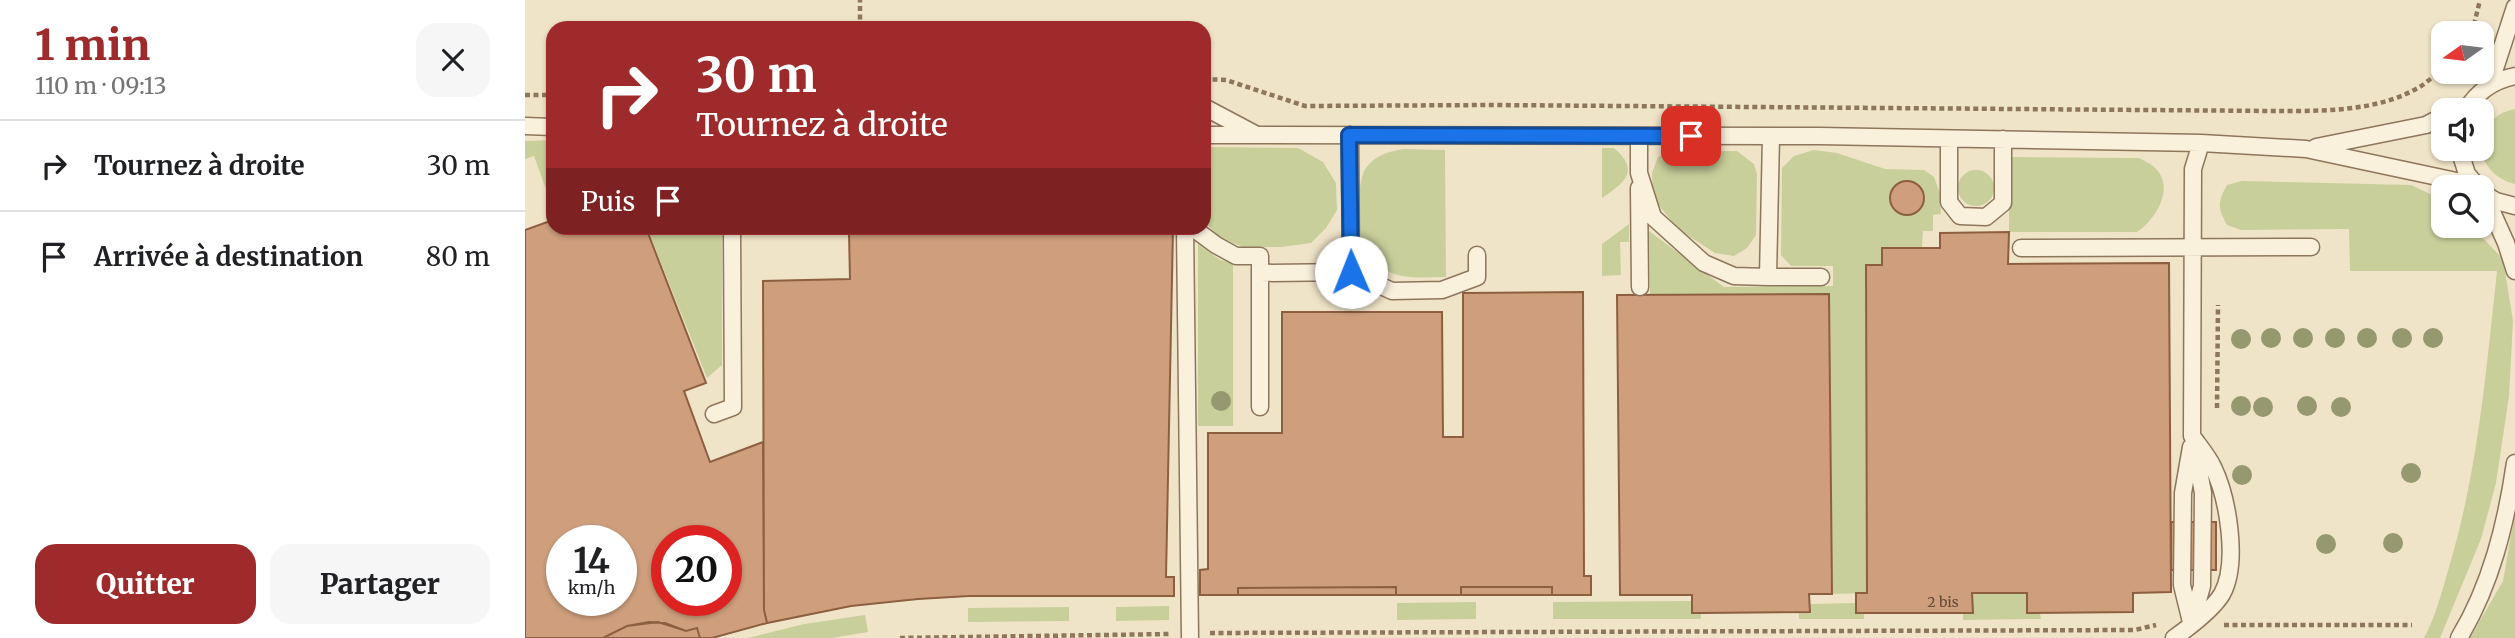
<!DOCTYPE html>
<html lang="fr">
<meta charset="utf-8">
<style>
body{margin:0;font-family:Merriweather,serif;background:#f6f6f6;color:#202124;height:100vh;display:flex;flex-direction:column;font-size:26px;white-space:nowrap}
*{box-sizing:border-box;margin:0}
p{font-size:23px;color:#757577}
.icon{flex:none;width:38px;height:38px;fill:none;stroke:currentColor;stroke-width:2;stroke-linecap:round;stroke-linejoin:round}
.map{position:relative;flex:1;overflow:hidden}
.side{display:flex;flex-direction:column;background:#fff;width:525px}
.side>*{flex:none}
.top-card{position:absolute;left:21px;top:21px;width:665px;height:214px;border-radius:21px;box-shadow:0 2px 5px #0004;background:#9e2a2b;color:#fff;overflow:hidden}
.needle{width:46px;rotate:256deg}
.fabs{position:absolute;left:1906px;top:21px;display:grid;gap:14px}
.fabs a{display:grid;place-items:center;width:63px;height:63px;border-radius:14px;background:#fff;box-shadow:0 2px 5px #0004;font-size:35px}
.speed{position:absolute;left:21px;top:525px;display:flex;gap:14px;font-size:35px;font-weight:700;text-align:center}
.speed>*{display:grid;place-content:center;width:91px;height:91px;border-radius:50%;background:#fff;box-shadow:0 2px 5px #0004;line-height:1}
.speed small{font-size:18px;font-weight:400}
.speed .limit{border:10px solid #d22;background:#fff;color:#111}
.pin{position:absolute;display:grid;place-items:center;width:60px;height:60px;color:#fff;margin:-30px;border-radius:14px;box-shadow:0 4px 10px #0006}
.me{position:absolute;width:77px;margin:-38px;rotate:359deg;stroke-linejoin:round;filter:drop-shadow(0 0 5px #0008)}
.turn{display:flex;align-items:center;gap:24px;height:147px;padding:0 35px;font-size:32px}
.turn .icon{width:91px;height:91px;stroke-width:2.5}
.turn b{display:block;font-size:49px;line-height:60px}
.then{display:flex;align-items:center;height:66px;padding:0 35px;background:#0003;gap:14px;font-size:26px}
.round{display:grid;place-items:center;flex:none;width:74px;height:74px;border-radius:21px;background:#f6f6f6}
.summary{display:flex;align-items:center;justify-content:space-between;height:119px;padding:0 35px}
h1{font-size:42px;font-weight:800;line-height:52px;color:#9e2a2b}
.action{display:flex;gap:14px;margin-top:auto;padding:14px 35px}
.action a{flex:1;height:80px;border-radius:21px;background:#9e2a2b;color:#fff;font-size:28px;font-weight:800;line-height:80px;text-align:center}
.action a+a{background:#f6f6f6;color:#202124}
ul{padding:0;list-style:none}
li{display:flex;align-items:center;gap:21px;height:91px;padding:0 35px;border-top:2px solid #e0e0e0}
li div{flex:1}
li b{display:block;font-size:26px}
li em{font-style:normal}
main{display:flex;flex:1;min-height:0}
.map>svg:first-child{display:block}
.green{fill:#c9cf9b}
.building{fill:#cf9f7d;stroke:#8d5f41;stroke-width:2;fill-rule:evenodd}
.lines{fill:none;stroke-linecap:round;stroke-linejoin:round}
.service-casing{stroke:#8d765c;stroke-width:19}
.path{stroke:#8d765c;stroke-width:4.5;stroke-dasharray:5 3.5;stroke-linecap:butt}
.service{stroke:#faf1dc;stroke-width:16}
.tree{fill:#96986f}
.route-casing{stroke:#114b97;stroke-width:18}
.route{stroke:#1a73e8;stroke-width:12}
.labels{text-anchor:middle;stroke-width:7;stroke-linejoin:round;paint-order:stroke}
.number-label{font-size:14px;fill:#624a37}
</style>
<main>
<section class="side">
<div class="summary"><div><h1>1 min</h1><p>110 m · 09:13</p></div><a class="round"><svg class="icon" aria-label="close" viewBox="0 0 24 24"><path d="M6 6l12 12M18 6L6 18"/></svg></a></div>
<ul>
<li><svg class="icon" aria-label="right" viewBox="0 0 24 24"><path d="M7 20v-9h11M14 6l5 5-5 5"/></svg><div><b>Tournez à droite</b></div><em>30 m</em></li>
<li><svg class="icon" aria-label="arrive" viewBox="0 0 24 24"><path d="M6 21V4h12l-3 4 3 4H6"/></svg><div><b>Arrivée à destination</b></div><em>80 m</em></li>
</ul>
<div class="action"><a>Quitter</a><a>Partager</a></div>
</section>
<div class="map">
<svg width="1990" height="638" viewBox="0 0 1990 638">
<rect width="100%" height="100%" fill="#f0e4c8"/>
<!-- green -->
<path class="green" d="M1990 109V184C1946 173 1944 118 1990 109Z
M28 140V209L9 156 0 159V141Z
M682 147 773 148 798 162 811 183 812 210 801 228 786 243 756 247H718L692 236 679 220V149Z
M1077 148H1089C1116 171 1099 183 1077 198Z
M879 149 920 150 921 277C901 277 880 280 862 271 854 267 842 256 839 248 832 233 831 181 841 168 852 154 863 152 879 149Z
M1289 150 1312 153 1360 169 1399 170 1409 177 1415 193 1416 214 1408 215V231H1398L1397 247 1357 248V265H1341L1342 593 1307 594 1304 294 1125 295 1124 231 1199 287 1308 286V266H1266L1256 255 1257 168 1269 156Z
M1147 151H1212L1229 164 1232 174 1231 235 1222 248 1209 256 1190 253 1153 229 1128 198 1127 173 1133 157Z
M1484 157 1614 158C1618 160 1624 163 1628 166 1652 186 1631 219 1612 232H1484Z
M1433 188a18 18 0 1 1 36 0a18 18 0 1 1-36 0Z
M1717 181 1886 185 1918 200V226H1946L1978 259 1988 321 1984 396 1971 483 1956 539 1915 638H1899C1911 616 1917 591 1924 567 1953 471 1961 371 1972 271H1825L1824 229 1716 230 1702 225C1693 208 1692 203 1702 185Z
M1104 224V242H1095L1096 275 1077 276V244Z
M122 228H197V365L182 378Z
M673 244 695 260 708 263V426H673Z
M1990 512V638H1945L1978 581Z
M1447 593H1502V613H1515L1516 619 1438 620V613H1447Z
M1167 601V613H1176V619H1028V602Z
M951 602V619L872 620V603Z
M1331 603V613H1339V619H1274V612H1284L1285 604Z
M644 606V620L591 621V607Z
M544 607V621L443 622V608Z
M340 615 343 632 307 638H223L279 624Z"/>
<!-- building -->
<path class="building" d="M1365 198a17 17 0 1 1 34 0a17 17 0 1 1-34 0Z
M28 220V228H121L181 383 159 391 185 462 238 442 239 610 242 623 187 638H175L172 628 161 631 133 622 102 626 78 638H0V230ZM37 541H96V600H37ZM142 541H201V600H142Z
M508 228H648L641 577H649V596H444L393 599 326 606 242 623 239 610 238 281 325 279 324 233H508Z
M1484 232 1483 264 1644 263 1646 592 1608 593V612L1502 613V593H1447L1448 613H1331V593H1342L1341 265H1357V248H1415V233Z
M1058 292 1059 576H1066V595H1027V587H936V595H871V587L713 588V595H675V570L683 569V433H757V312H917L918 437H938V293Z
M1304 294 1307 594H1284L1285 612 1176 613H1167V595H1095L1092 295Z
M1646 522H1691V570H1646Z
M871 587V595H713V588Z
M936 587H1027V595H936Z
M124 622 140 623 161 631 172 628 175 638H78L102 626Z"/>
<g class="lines">
<!-- service casing -->
<g class="service-casing">
<path id="service" d="M1965 84 1990 7
M679 107 730 134
M1941 110C1952 92 1969 80 1990 76
M0 126 28 127
M679 135 1295 136 1676 143 1781 149 1950 185
M1114 136V173L1128 217 1179 263 1209 276 1243 277 1246 136
M1424 139V202L1435 216 1461 217 1478 203V139
M1791 147 1901 125 1918 116
M1934 149 1942 174 1953 187
M1114 188 1115 287
M1958 193 1971 201 1990 206
M1959 194 1981 243 1990 271
M660 228 665 638
M668 228 691 245 711 256H735V407
M1496 248 1786 247
M826 272 867 291 917 290 952 277V255
M735 273 826 272 825 135
M1243 277H1296
M189 414 208 407 207 228
M1666 447 1658 493 1657 585 1666 622
M1667 622 1677 586 1678 493 1669 444
M1649 638C1663 628 1688 609 1697 594 1714 563 1703 498 1688 467 1683 456 1674 446 1667 436L1668 169 1676 143
M1934 638C1966 585 1981 524 1990 463"/>
</g>
<!-- path -->
<path class="path" d="M335 28V0
M1947 33 1955 0
M679 79 701 80 780 106 967 105 1750 111C1796 111 1849 112 1891 89 1901 84 1909 75 1918 69
M0 95H28
M1692 408 1693 305
M1699 625H1887
M685 633 1610 630 1631 625
M375 638 645 634"/>
<!-- service -->
<use href="#service" class="service"/>
</g>
<!-- trees -->
<g class="tree">
<circle cx="1746" cy="338" r="10"/>
<circle cx="1778" cy="338" r="10"/>
<circle cx="1810" cy="338" r="10"/>
<circle cx="1842" cy="338" r="10"/>
<circle cx="1877" cy="338" r="10"/>
<circle cx="1908" cy="338" r="10"/>
<circle cx="1716" cy="339" r="10"/>
<circle cx="696" cy="401" r="10"/>
<circle cx="1716" cy="406" r="10"/>
<circle cx="1782" cy="406" r="10"/>
<circle cx="1738" cy="407" r="10"/>
<circle cx="1816" cy="407" r="10"/>
<circle cx="1886" cy="473" r="10"/>
<circle cx="1717" cy="475" r="10"/>
<circle cx="1868" cy="543" r="10"/>
<circle cx="1801" cy="544" r="10"/>
</g>
<g class="lines">
<!-- route casing -->
<g class="route-casing">
<path id="route" d="M826 272 824 135 1166 136"/>
</g>
<!-- route -->
<use href="#route" class="route"/>
</g>
<g class="labels">
<!-- number labels -->
<g class="number-label">
<text x="1418" y="607">2 bis</text>
</g>
</g>
</svg>
<div class="fabs">
<a><svg class="needle" viewBox="-14 -14 28 28"><path d="M0-13l5 13h-10z" fill="#e53935"/><path d="M0 13l5-13h-10z" fill="#757577"/></svg></a>
<a><svg class="icon" aria-label="sound" viewBox="0 0 24 24"><path d="M4 9h4l5-4v14l-5-4H4zM17 9q2 3 0 6"/></svg></a>
<a><svg class="icon" aria-label="search" viewBox="0 0 24 24"><circle cx="10" cy="10" r="6"/><path d="M15 15l6 6"/></svg></a>
</div>
<div class="speed"><div>14<small>km/h</small></div><div class="limit">20</div></div>
<div class="pin" style="left:1166px;top:136px;background:#d93025"><svg class="icon" aria-label="arrive" viewBox="0 0 24 24"><path d="M6 21V4h12l-3 4 3 4H6"/></svg></div>
<svg class="me" style="left:826px;top:272px" viewBox="-20 -20 40 40"><circle r="19" fill="#fff"/><path d="M0-13L10 11 0 6-10 11z" fill="#1a73e8"/></svg>
<div class="top-card">
<div class="turn"><svg class="icon" aria-label="right" viewBox="0 0 24 24"><path d="M7 20v-9h11M14 6l5 5-5 5"/></svg><div><b>30 m</b>Tournez à droite</div></div>
<div class="then">Puis<svg class="icon" aria-label="arrive" viewBox="0 0 24 24"><path d="M6 21V4h12l-3 4 3 4H6"/></svg></div>
</div>
</div>
</main>
